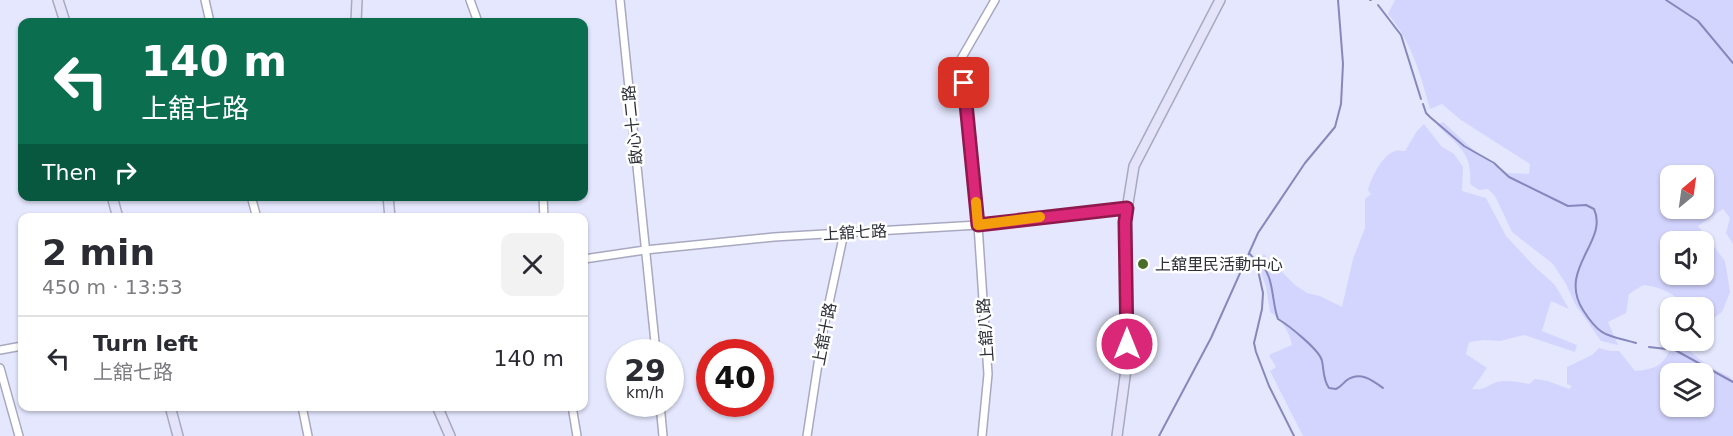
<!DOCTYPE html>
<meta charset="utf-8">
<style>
body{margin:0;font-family:"DejaVu Sans","Noto Sans TC",sans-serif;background:#f2f2f3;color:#2b2b33;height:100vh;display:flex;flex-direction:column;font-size:22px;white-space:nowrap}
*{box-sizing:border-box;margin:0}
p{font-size:20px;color:#7c7c81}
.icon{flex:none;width:33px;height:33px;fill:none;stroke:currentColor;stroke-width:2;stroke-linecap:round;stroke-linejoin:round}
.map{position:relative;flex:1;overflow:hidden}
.side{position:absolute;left:18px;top:213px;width:570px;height:198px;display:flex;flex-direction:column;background:#fff;border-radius:12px;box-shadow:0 2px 4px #0004}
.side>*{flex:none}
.banner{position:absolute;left:18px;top:18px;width:570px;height:183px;border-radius:12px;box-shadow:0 2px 4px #0004;background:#0b6e4f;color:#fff;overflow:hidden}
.needle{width:39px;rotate:29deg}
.controls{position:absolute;left:1660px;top:165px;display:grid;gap:12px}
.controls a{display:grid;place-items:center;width:54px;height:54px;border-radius:12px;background:#fff;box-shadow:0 2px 4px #0004;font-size:30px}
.speed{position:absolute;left:606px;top:339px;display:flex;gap:12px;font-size:30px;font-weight:700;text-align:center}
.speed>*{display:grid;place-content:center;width:78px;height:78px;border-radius:50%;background:#fff;box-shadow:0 2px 4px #0004;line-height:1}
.speed small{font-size:15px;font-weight:400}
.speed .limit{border:9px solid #d22;background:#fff;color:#111}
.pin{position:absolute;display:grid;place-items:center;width:51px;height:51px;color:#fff;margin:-26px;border-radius:12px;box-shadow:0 3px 9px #0006}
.me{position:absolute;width:66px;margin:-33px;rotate:0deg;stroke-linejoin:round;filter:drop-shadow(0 0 4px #0008)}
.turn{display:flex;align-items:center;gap:21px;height:126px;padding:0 24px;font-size:27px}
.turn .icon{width:78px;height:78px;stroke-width:2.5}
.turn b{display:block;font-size:42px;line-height:51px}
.then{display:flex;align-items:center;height:57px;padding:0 24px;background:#0003;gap:12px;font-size:22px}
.round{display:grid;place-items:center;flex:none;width:63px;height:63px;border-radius:12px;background:#f2f2f3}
.headline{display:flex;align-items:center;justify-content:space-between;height:102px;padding:0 24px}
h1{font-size:36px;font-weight:700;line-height:45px}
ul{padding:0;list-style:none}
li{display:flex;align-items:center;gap:18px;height:84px;padding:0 24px;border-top:2px solid #e1e1e2}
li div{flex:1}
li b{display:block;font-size:22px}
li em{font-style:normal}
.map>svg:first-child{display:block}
.green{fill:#d4d5fe;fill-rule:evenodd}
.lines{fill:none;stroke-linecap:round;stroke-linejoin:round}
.stream{stroke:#8687bc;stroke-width:2}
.street-casing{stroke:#a8a9c0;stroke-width:10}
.secondary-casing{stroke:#a8a9c0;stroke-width:12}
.street{stroke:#fff;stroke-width:7}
.secondary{stroke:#e3e3fa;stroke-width:9}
.route-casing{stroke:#8e194d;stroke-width:15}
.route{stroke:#db2777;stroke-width:10}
.slow{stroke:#f59e0b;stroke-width:10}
.poi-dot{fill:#486e29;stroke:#fff;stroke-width:2}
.labels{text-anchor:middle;stroke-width:5;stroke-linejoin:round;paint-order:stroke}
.street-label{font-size:16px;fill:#2d2e37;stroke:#fff}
.poi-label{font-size:16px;fill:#2d2e37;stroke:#fff;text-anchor:start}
</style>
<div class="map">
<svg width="1733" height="436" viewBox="0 0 1733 436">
<rect width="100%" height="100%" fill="#e5e7fe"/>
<!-- green -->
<path class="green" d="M1395 0H1733V244L1726 233 1730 218 1723 209 1698 226 1725 261 1730 292 1722 312 1705 324 1704 308 1688 307C1673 294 1663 287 1643 285L1629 294 1626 313 1608 322 1618 345 1601 341 1575 304 1566 284 1553 264 1512 232 1495 196 1488 189 1479 190 1470 184C1473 153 1457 145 1437 125L1443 122 1480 156 1507 173 1529 174 1530 164 1461 120 1442 104 1430 109C1420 74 1412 42 1388 14ZM1671 176H1704V208H1671ZM1671 242H1704V274H1671Z
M1424 124 1441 146 1454 154 1463 167 1462 191 1486 198 1506 236 1534 266 1555 285 1569 309 1551 301 1542 331 1577 345 1575 352 1524 335 1500 341 1484 340 1469 342 1466 354 1487 368 1472 389C1484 390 1484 388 1494 383 1503 379 1520 382 1529 384L1535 379 1548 381 1569 389 1572 386 1567 384V367L1592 355 1599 348 1610 351H1619L1635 371C1656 369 1663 366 1672 346L1686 348 1708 366 1730 377 1733 381V436H1303L1270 371 1276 367 1269 355 1292 345C1289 331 1282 319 1270 312L1266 287 1258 263 1264 254 1295 285 1307 293 1320 296 1342 307 1353 259 1365 228V199L1371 194 1368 190C1371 178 1382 155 1395 151 1398 150 1402 151 1405 151L1417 131ZM1671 374H1704V406H1671Z"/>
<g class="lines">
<!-- stream -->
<path class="stream" d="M1370 0H1371
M1666 0 1698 21 1733 63
M1378 5 1401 35 1421 99
M1423 104 1426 113 1430 117 1464 146 1494 163 1509 177 1568 206 1586 205 1594 209C1609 241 1557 269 1583 310 1600 337 1607 335 1636 343
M1249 253 1256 261 1263 293 1262 309 1254 343 1256 352 1269 386 1294 436
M1256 261C1275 270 1271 302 1278 319 1288 325 1320 350 1322 361 1324 370 1323 380 1329 388L1336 389C1341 387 1343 383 1347 380 1360 371 1372 380 1383 388
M1649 347 1675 350 1733 382
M1159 436 1211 338 1258 233 1305 163 1335 127 1341 104 1343 64 1338 0"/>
<!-- street casing -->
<g class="street-casing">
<path id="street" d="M205 0 210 22
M470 0 478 22
M620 0 656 352
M251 196 257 218
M543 196 544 218
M584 259 645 250 774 237 978 225 1127 208
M0 350 22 346
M0 368 19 436
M660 404 663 436
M302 406 308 436
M572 406 577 436
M807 436 823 331 844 233
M982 436 988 374 978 225 961 59 995 0"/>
</g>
<!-- secondary casing -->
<g class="secondary-casing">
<path id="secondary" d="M58 0 65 22
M356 22 357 0
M112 196 118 218
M388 196 390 218
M170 406 178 436
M437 406 450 436
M1117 436 1127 362 1125 222 1134 166 1220 0"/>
</g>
<!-- street -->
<use href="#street" class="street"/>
<!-- secondary -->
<use href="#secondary" class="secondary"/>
</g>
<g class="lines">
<!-- route casing -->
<g class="route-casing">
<path id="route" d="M964 83 978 225 1127 208 1125 222 1127 344"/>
</g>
<!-- route -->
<use href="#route" class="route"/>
<!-- slow -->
<path class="slow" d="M976 202 978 225 1040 217"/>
</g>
<!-- markers -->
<circle class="poi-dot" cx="1143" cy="264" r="6"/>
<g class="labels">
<!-- street labels -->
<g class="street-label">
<text transform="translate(632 125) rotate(-96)" y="6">啟心十二路</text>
<text transform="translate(855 232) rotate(-3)" y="6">上舘七路</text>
<text transform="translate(985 330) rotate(-94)" y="6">上舘八路</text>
<text transform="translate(824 334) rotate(-79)" y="6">上舘十路</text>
</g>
<!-- poi labels -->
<g class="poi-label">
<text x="1155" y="270">上舘里民活動中心</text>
</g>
</g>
</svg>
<div class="controls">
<a><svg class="needle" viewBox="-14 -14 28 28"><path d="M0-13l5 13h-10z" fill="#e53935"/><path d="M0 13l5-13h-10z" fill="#7c7c81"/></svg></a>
<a><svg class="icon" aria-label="sound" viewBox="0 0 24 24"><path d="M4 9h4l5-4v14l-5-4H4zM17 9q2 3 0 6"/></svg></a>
<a><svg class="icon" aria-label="search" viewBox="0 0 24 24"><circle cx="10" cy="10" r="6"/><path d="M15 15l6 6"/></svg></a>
<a><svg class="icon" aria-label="layers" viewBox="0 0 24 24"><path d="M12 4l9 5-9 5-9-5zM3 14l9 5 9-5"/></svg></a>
</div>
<div class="speed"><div>29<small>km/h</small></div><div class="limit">40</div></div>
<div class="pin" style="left:964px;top:83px;background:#d93025"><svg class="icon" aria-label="arrive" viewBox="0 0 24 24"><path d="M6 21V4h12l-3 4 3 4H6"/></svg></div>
<svg class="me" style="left:1127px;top:344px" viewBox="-20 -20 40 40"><circle r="17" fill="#db2777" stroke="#fff" stroke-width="3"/><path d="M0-11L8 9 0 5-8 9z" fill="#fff"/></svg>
<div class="banner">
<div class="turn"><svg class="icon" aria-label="left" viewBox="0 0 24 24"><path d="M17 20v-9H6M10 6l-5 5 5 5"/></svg><div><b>140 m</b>上舘七路</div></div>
<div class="then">Then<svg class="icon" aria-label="right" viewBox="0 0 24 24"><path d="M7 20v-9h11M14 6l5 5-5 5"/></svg></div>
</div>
<section class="side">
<div class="headline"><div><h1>2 min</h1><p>450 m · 13:53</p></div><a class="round"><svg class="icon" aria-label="close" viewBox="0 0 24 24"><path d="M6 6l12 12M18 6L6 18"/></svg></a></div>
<ul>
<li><svg class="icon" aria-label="left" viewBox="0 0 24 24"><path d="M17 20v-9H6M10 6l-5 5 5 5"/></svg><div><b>Turn left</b><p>上舘七路</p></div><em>140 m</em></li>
</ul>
</section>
</div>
